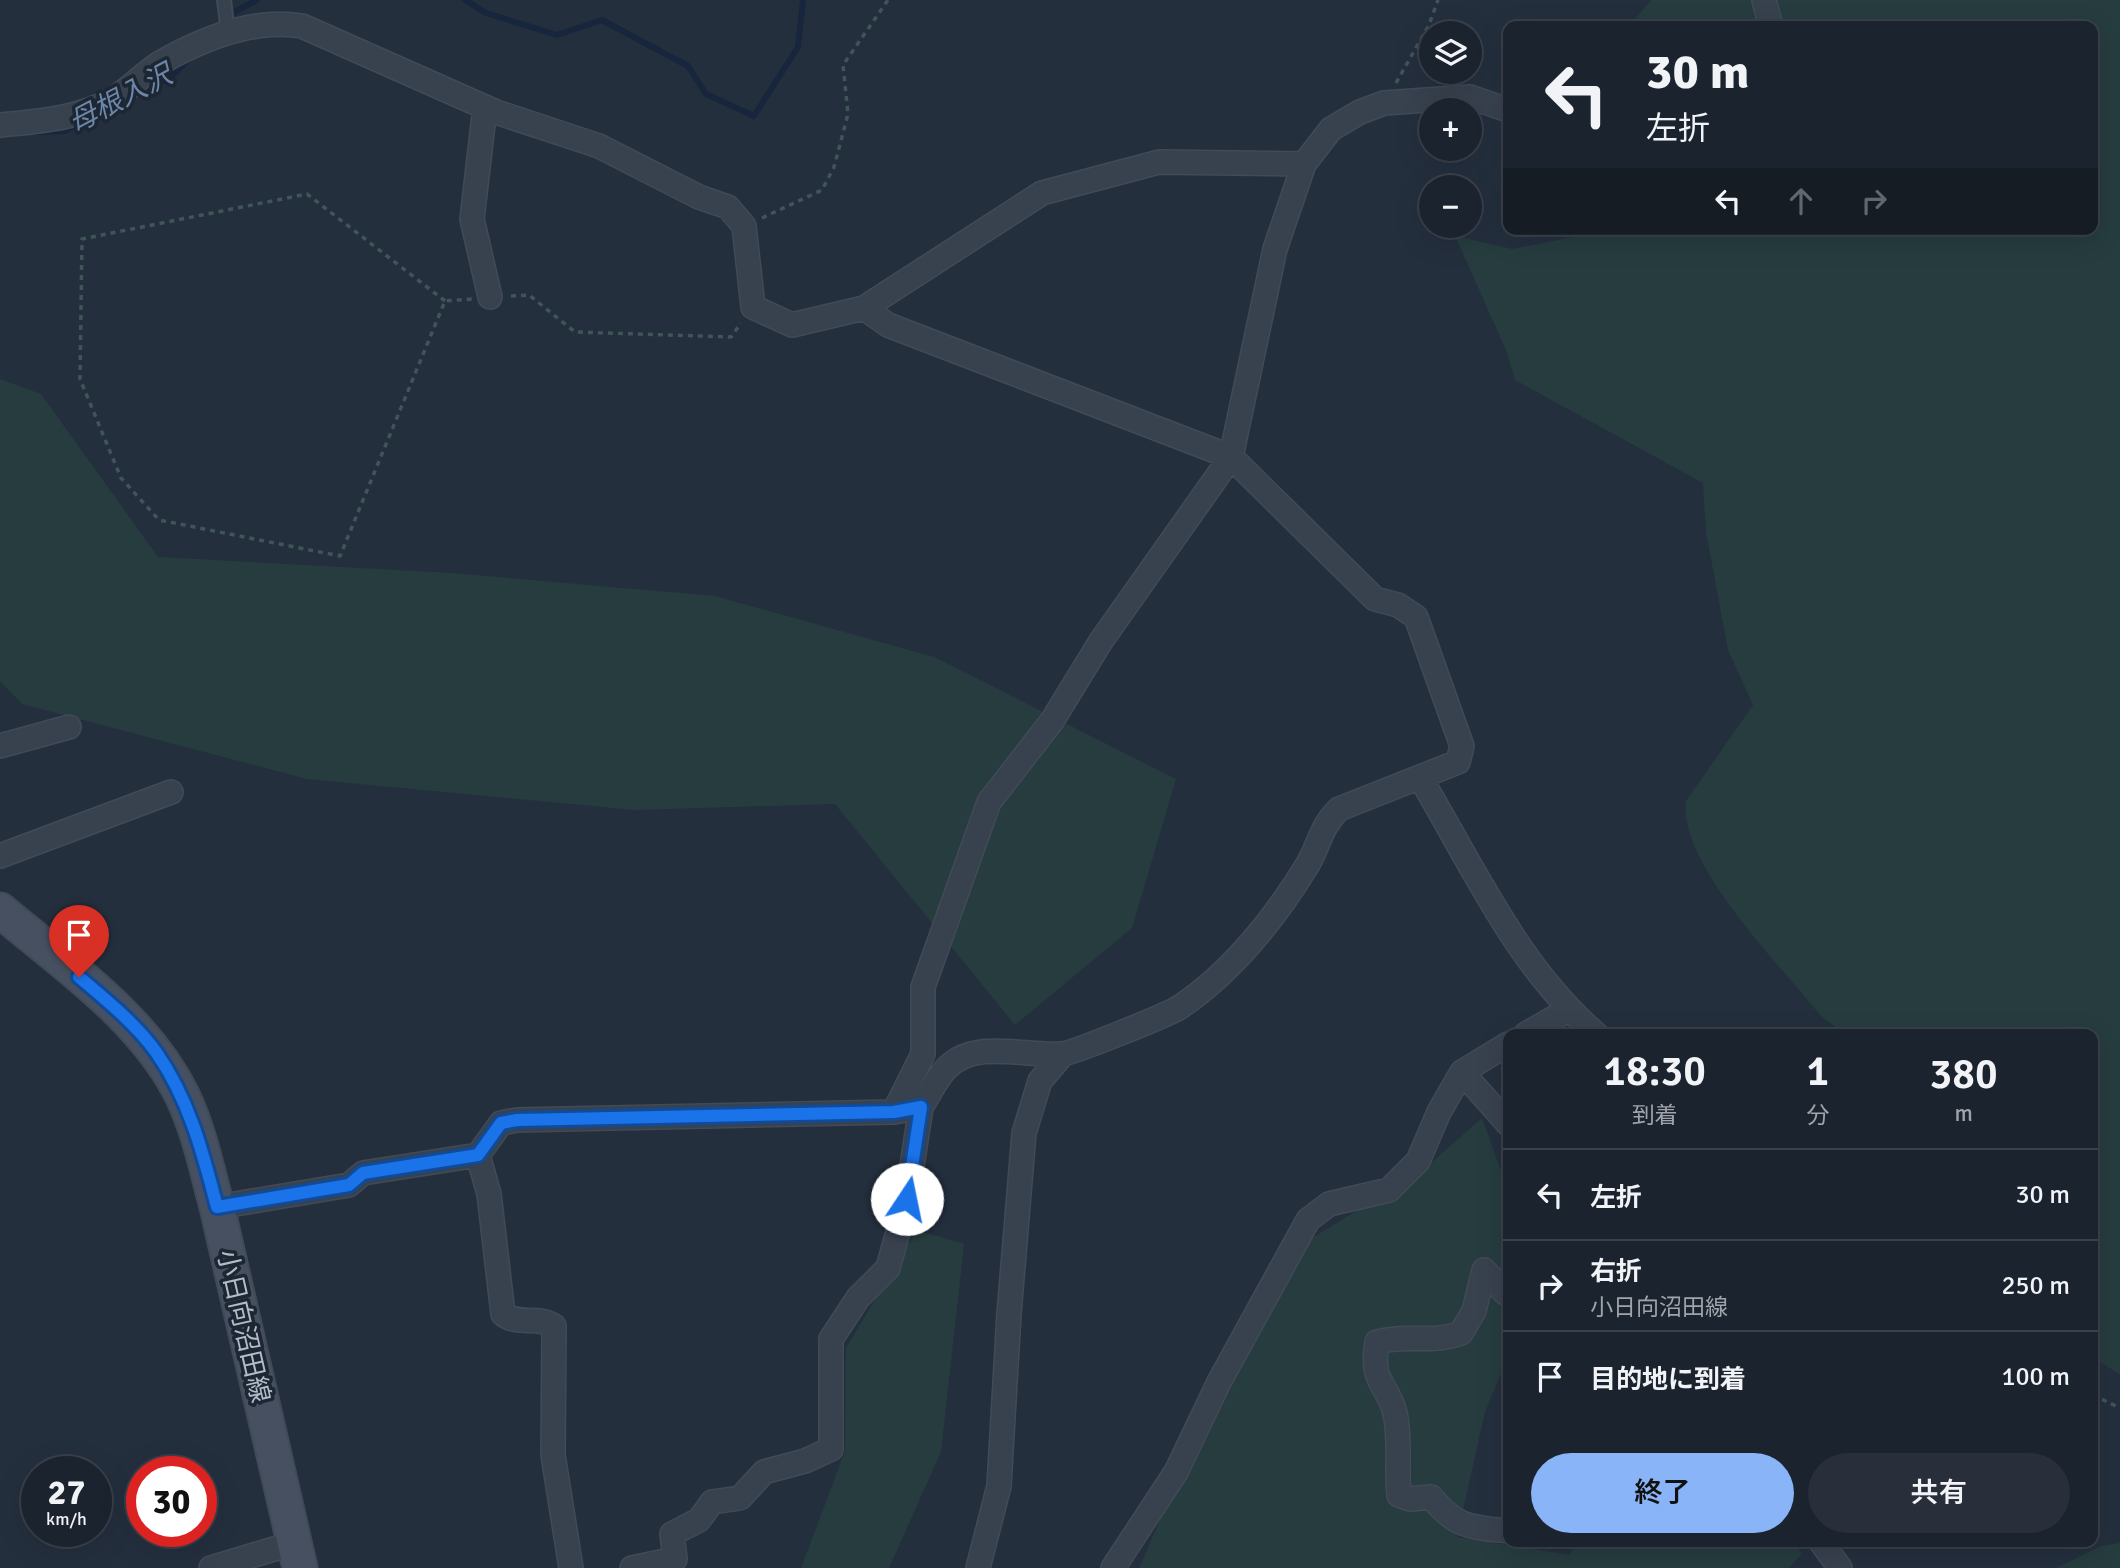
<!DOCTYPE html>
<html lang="ja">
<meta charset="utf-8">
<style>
body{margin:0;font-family:Signika,"Noto Sans JP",sans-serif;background:#282f3a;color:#f1f3f6;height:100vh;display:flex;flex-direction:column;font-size:26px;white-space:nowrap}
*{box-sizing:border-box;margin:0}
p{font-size:23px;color:#a0a4aa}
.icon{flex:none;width:38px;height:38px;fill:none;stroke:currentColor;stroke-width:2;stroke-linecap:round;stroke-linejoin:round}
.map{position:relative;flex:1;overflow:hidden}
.details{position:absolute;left:1503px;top:1029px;width:595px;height:518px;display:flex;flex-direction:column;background:#1b232e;border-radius:14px;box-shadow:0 7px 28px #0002,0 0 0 2px #39404a}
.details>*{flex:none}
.banner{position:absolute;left:1503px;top:21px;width:595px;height:214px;border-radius:14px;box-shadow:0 7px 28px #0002,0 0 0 2px #39404a;background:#1b232e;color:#f1f3f6;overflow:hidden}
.buttons{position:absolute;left:1419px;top:21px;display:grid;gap:14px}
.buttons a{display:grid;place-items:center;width:63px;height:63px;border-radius:50%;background:#1b232e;box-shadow:0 7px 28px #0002,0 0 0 2px #39404a;font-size:35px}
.speed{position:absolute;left:21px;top:1456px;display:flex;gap:14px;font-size:35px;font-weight:700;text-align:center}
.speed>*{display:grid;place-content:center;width:91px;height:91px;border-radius:50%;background:#1b232e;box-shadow:0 7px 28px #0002,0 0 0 2px #39404a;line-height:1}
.speed small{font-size:18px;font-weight:400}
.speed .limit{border:10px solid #d22;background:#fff;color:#111}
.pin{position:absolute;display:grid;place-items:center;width:60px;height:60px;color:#fff;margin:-72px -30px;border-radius:50% 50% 50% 0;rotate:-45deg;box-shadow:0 0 7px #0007}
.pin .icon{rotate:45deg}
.me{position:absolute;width:77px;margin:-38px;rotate:11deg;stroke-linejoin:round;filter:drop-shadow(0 0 5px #0008)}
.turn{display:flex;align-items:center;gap:24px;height:147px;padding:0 28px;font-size:32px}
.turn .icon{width:91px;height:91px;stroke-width:2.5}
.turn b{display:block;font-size:49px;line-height:60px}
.lanes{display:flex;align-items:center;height:66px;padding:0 28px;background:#0003;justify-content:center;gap:35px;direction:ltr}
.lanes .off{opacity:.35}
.eta{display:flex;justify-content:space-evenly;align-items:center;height:119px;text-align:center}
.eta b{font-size:42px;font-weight:600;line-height:49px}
.cta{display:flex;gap:14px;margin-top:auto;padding:14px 28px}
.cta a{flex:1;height:80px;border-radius:42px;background:#8ab4f8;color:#111;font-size:28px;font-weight:600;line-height:80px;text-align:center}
.cta a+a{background:#282f3a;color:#f1f3f6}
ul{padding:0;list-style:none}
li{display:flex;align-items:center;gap:21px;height:91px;padding:0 28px;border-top:2px solid #39404a}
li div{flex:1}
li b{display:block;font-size:26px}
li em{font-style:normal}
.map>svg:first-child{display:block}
.green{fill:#263c3f}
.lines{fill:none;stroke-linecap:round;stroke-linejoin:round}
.stream{stroke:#17263c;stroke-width:6}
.service-casing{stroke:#414a57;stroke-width:16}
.minor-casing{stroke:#414a57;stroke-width:26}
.secondary-casing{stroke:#414a57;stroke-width:37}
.path{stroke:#3f5557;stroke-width:3.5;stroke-dasharray:5 5;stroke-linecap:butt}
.service{stroke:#38414e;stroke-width:12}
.minor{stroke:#38414e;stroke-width:23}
.secondary{stroke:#465061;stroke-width:33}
.route-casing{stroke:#114b97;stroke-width:18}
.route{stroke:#1a73e8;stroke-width:12}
.labels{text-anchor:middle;stroke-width:7;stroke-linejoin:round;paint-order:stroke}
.street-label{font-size:26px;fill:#b4bcc9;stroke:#1d2633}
.water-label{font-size:28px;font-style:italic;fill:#6d86a8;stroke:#1d2633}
</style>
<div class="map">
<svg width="2120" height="1568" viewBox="0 0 2120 1568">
<rect width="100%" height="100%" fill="#242f3e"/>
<!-- green -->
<path class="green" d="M1651 0H2120V1374L2093 1358 2096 1296 2093 1279V1034H1844L1821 1016C1782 967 1678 864 1686 801L1753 705 1728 650 1706 532 1703 483 1515 380 1506 350 1455 236 1512 249 1573 237 1580 229H2093V26H1629Z
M0 379 41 394 158 557 452 573 715 596 934 657 1176 779 1132 928 1015 1025 835 804 634 810 307 779 22 704 0 681Z
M1482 1118 1508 1190V1356L1485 1412 1457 1537 1569 1555 1578 1542H1793L1802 1554 1789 1568H1139L1175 1486 1309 1240 1424 1169Z
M917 1230 964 1244 941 1452 889 1568H801L845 1451 846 1348Z
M2120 1543V1568H2056L2101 1546Z"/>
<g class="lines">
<!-- stream -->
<path class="stream" d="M465 0 486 13 557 35 602 20 688 66 706 94 754 116 798 47 803 0
M227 20 236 11 257 0
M139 93 173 75 190 58
M36 132 65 131 79 123"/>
<!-- service casing -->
<g class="service-casing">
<path id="service" d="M224 0 228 32"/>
</g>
<!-- minor casing -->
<g class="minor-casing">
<path id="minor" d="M1764 0 1771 26
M485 107 472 219 490 297
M0 125C39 121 78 119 113 99 130 89 144 73 160 63 202 39 254 18 302 26L496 112 599 146 699 197 728 207 744 226 753 307 792 325 864 308 1042 193 1159 162 1304 164
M0 746 69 727
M1421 779C1473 867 1518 967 1596 1034
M0 856 171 792
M1526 1034 1568 1010
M1462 1072 1508 1124
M894 1112 923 1054V987L989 802 1052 721 1101 641 1231 457 1275 249 1304 164 1331 129 1360 112 1384 103 1470 97 1508 110
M478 1155 489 1194 503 1314C518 1326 538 1315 554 1326L553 1455 571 1568
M217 1207 349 1185 363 1173 478 1155 501 1123 517 1120 894 1112 921 1107C929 1095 937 1077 948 1067 976 1039 1027 1057 1062 1054 1073 1053 1170 1014 1180 1007 1232 972 1276 917 1308 864 1320 843 1320 828 1339 809L1458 762 1462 746 1416 617 1398 605 1375 599 1231 457 888 325 864 308
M1508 1278 1505 1293 1484 1270 1474 1311 1461 1333C1433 1344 1405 1334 1377 1342 1370 1384 1387 1382 1395 1413 1401 1439 1396 1469 1399 1495L1410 1499 1431 1497C1457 1528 1470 1527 1508 1531
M1821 1542 1840 1568
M211 1568 294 1543
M632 1568 675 1559 672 1534 699 1520 712 1502 740 1498 764 1472 805 1461 831 1449V1339L858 1298 888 1268 907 1199 921 1107
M978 1568 999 1486 1009 1314 1024 1133 1040 1081 1063 1054
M1113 1568 1176 1472 1219 1382 1308 1220 1329 1204 1389 1190 1418 1161 1439 1112 1462 1072 1508 1044"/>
</g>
<!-- secondary casing -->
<g class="secondary-casing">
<path id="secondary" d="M0 910C64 964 144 1018 182 1095 199 1130 207 1170 217 1207L300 1568"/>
</g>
<!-- path -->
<path class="path" d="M1396 83 1429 25 1438 0
M762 218 822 190 834 167 848 114 843 65 888 0
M511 296 529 295 575 332 731 337 741 323
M445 301 307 194 82 239 80 379 121 478 159 520 340 556 445 301 472 299
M2093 1395 2120 1408"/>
<!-- service -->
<use href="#service" class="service"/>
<!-- minor -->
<use href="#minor" class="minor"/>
<!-- secondary -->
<use href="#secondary" class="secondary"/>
</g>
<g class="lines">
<!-- route casing -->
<g class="route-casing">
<path id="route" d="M79 977C105 999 136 1024 156 1052 189 1099 203 1153 217 1207L349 1185 363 1173 478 1155 501 1123 517 1120 894 1112 921 1107 907 1199"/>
</g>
<!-- route -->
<use href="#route" class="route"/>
</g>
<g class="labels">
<!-- street labels -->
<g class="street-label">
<text transform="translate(244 1326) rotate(77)" y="9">小日向沼田線</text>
</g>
<!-- water labels -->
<g class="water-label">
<text transform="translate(120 98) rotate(-28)" y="10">母根入沢</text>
</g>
</g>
</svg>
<div class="buttons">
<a><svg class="icon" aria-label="layers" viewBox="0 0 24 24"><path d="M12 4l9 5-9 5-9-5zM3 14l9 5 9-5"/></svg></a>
<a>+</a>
<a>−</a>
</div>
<div class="speed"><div>27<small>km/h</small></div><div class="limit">30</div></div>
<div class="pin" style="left:79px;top:977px;background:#d93025"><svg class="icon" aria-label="arrive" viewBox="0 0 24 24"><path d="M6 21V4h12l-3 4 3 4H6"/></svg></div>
<svg class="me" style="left:907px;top:1199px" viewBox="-20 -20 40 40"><circle r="19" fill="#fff"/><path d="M0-13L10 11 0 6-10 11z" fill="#1a73e8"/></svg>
<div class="banner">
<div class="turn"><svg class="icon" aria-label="left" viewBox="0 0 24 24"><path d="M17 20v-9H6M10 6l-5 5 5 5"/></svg><div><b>30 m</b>左折</div></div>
<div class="lanes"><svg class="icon" aria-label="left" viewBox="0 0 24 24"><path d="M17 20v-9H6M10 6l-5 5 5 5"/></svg><svg class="icon off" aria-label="ahead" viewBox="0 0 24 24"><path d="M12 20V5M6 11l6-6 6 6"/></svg><svg class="icon off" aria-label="right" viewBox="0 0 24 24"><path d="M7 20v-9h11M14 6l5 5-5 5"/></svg></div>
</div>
<section class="details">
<div class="eta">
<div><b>18:30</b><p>到着</p></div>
<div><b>1</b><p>分</p></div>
<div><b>380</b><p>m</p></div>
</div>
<ul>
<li><svg class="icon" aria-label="left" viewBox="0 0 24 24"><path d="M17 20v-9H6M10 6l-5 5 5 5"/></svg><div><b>左折</b></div><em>30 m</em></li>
<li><svg class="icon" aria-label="right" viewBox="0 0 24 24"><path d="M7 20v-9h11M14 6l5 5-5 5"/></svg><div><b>右折</b><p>小日向沼田線</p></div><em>250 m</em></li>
<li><svg class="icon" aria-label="arrive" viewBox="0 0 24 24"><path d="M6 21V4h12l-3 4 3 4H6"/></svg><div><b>目的地に到着</b></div><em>100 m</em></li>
</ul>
<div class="cta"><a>終了</a><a>共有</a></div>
</section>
</div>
